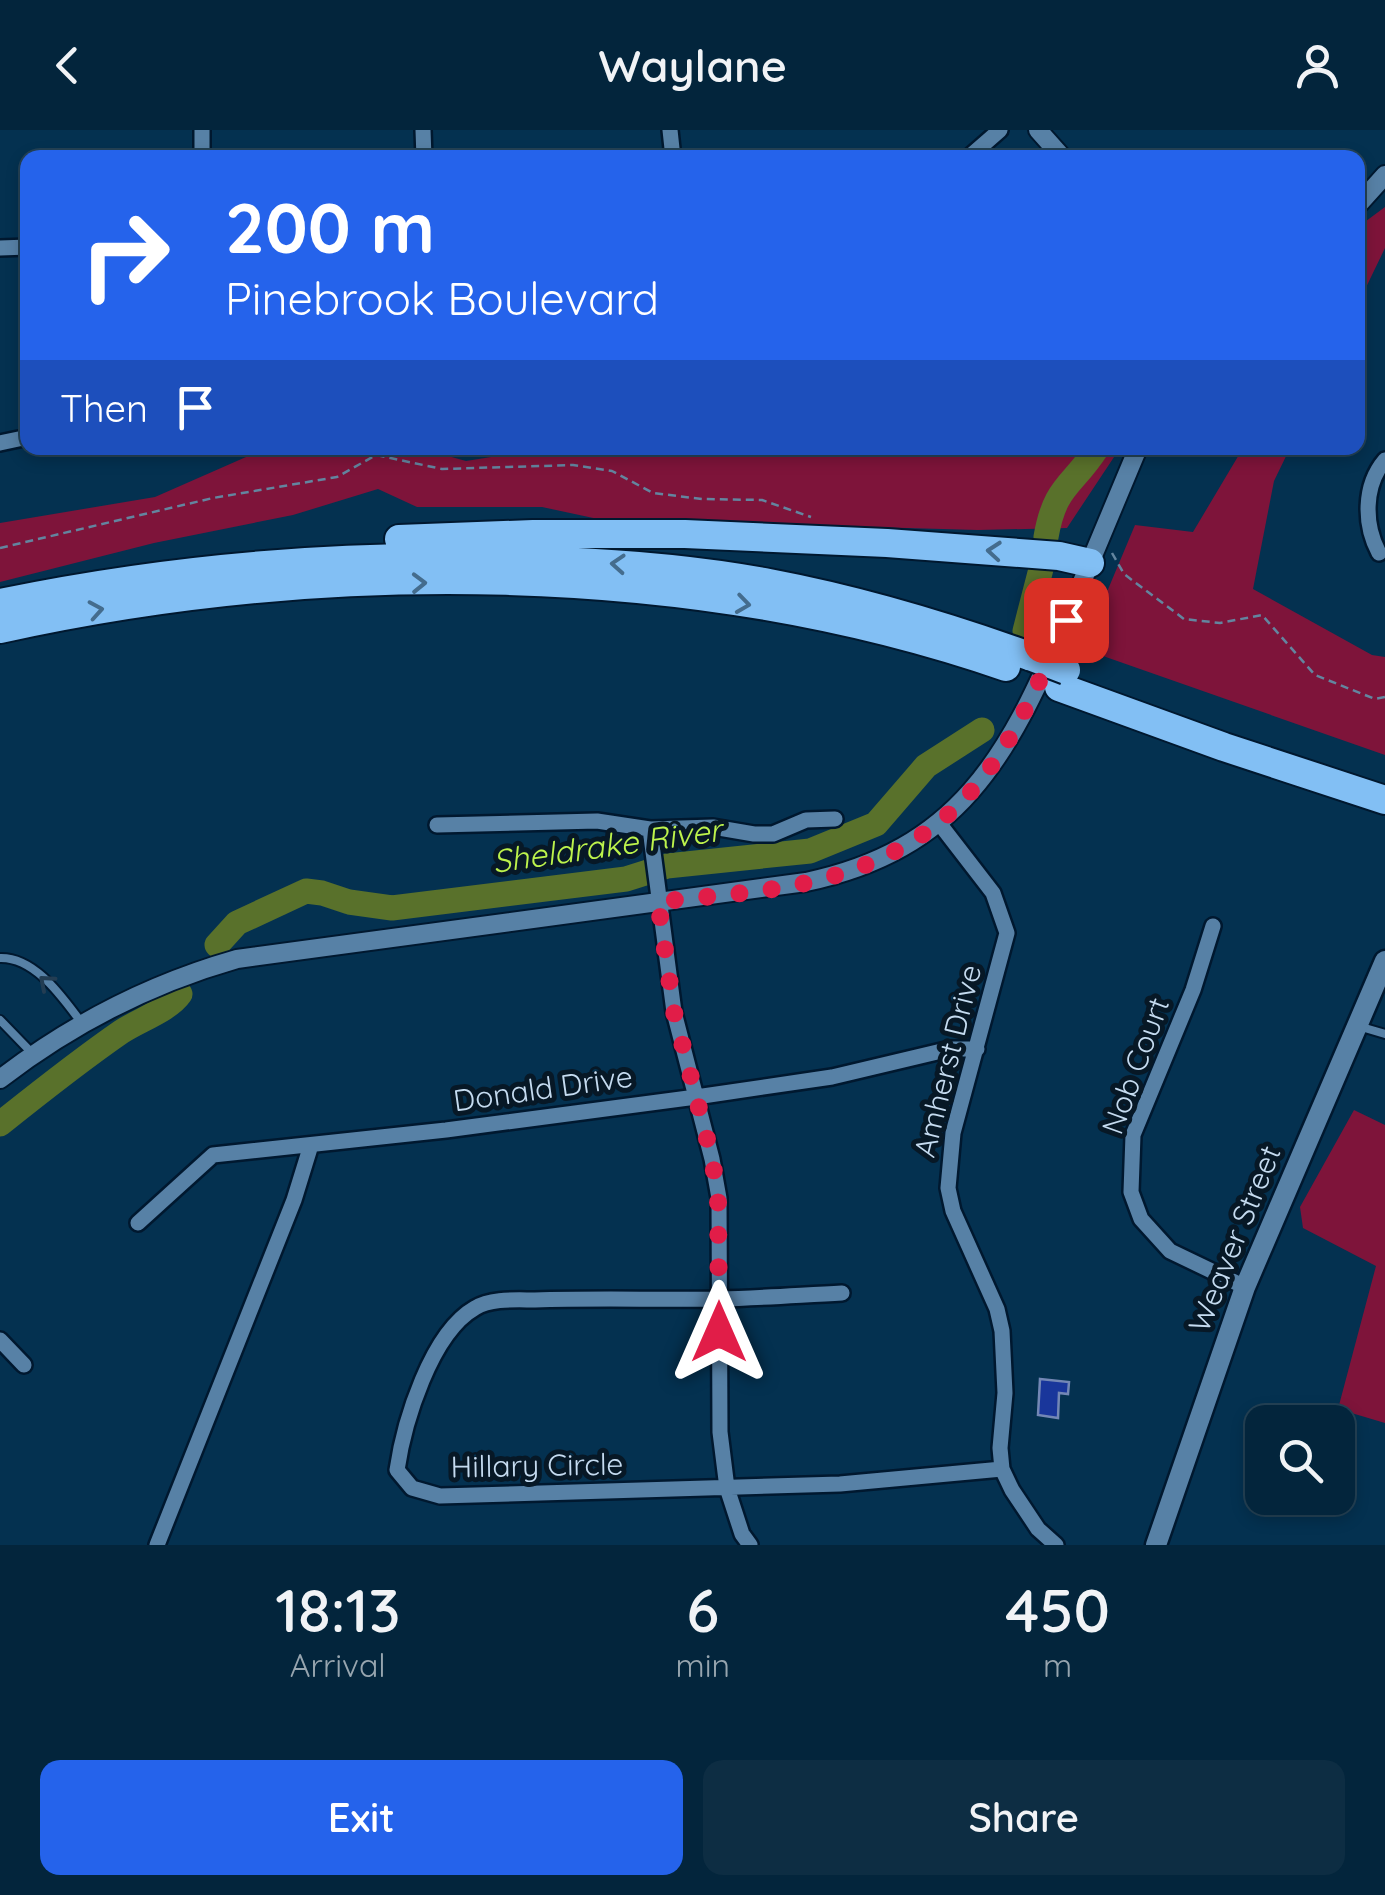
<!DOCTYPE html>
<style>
body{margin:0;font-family:Quicksand,sans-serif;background:#0d2d43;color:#f1f3f6;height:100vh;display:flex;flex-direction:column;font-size:38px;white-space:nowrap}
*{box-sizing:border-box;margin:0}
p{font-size:32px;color:#97a5af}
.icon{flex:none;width:55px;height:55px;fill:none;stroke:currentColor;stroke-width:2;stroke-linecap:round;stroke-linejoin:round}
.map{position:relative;height:1415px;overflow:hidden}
.details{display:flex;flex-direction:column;background:#03253c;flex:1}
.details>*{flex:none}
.banner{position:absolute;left:20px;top:20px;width:1345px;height:305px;border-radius:20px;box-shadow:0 5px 15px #0003,0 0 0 2px #244256;background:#2563eb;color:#fff;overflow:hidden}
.fabs{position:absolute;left:1245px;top:1275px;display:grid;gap:20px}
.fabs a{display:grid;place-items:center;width:110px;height:110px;border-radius:20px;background:#03253c;box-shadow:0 5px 15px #0003,0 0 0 2px #244256;font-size:50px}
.pin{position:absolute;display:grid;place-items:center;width:85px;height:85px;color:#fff;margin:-42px;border-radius:20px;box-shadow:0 5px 15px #0006}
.me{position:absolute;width:110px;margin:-55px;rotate:0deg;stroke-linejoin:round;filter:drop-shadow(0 0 8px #0008)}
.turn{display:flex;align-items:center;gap:35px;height:210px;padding:0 40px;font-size:45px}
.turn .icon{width:130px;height:130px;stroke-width:2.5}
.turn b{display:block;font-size:70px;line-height:85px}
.then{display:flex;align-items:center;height:95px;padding:0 40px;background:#0003;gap:20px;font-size:38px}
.eta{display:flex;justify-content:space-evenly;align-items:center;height:170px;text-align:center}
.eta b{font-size:60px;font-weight:600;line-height:70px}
.cta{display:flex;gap:20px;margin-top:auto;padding:20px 40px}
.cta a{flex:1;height:115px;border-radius:20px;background:#2563eb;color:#fff;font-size:40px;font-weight:600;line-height:115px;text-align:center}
.cta a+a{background:#0d2d43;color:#f1f3f6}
header{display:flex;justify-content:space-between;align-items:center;height:130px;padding:0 40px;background:#03253c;font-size:45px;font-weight:600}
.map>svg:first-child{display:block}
.green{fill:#7e143a}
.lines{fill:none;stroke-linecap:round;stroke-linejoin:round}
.river{stroke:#59712b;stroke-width:25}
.building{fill:#19369b;stroke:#7387b5;stroke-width:2.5}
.service-casing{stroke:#00182f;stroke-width:12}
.minor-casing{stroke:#00182f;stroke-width:20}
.tertiary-casing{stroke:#00182f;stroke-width:22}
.secondary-casing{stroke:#00182f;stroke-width:25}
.motorway-casing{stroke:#00182f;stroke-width:32}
.path{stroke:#63859f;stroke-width:2.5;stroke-dasharray:8 5;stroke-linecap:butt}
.service{stroke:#5781a6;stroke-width:8}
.minor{stroke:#5781a6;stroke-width:15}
.tertiary{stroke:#5781a6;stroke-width:18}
.secondary{stroke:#5781a6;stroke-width:20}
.motorway{stroke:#82bff4;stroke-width:28}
.motorway-bridge-casing{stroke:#00182f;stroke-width:32;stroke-linecap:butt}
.motorway-bridge{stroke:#82bff4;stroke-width:28}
.oneway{stroke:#446c8d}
.oneway2{stroke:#233d53}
.route{stroke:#e11d48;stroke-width:18;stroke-dasharray:0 32.4}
.labels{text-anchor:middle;stroke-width:10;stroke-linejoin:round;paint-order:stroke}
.street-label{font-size:30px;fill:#c5dbf0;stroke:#071826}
.water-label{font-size:32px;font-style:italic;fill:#bdf34c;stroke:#071826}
</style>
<header><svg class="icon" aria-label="back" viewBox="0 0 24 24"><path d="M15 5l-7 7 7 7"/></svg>Waylane<svg class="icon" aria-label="person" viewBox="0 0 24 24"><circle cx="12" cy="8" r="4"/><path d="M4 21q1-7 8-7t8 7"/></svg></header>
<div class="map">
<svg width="1385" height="1415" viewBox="0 0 1385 1415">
<rect width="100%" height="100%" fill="#043150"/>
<!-- green -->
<path class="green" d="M1385 77V118L1358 174V97Z
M308 318H419L466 331 547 318H594L671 327 688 318H1009V326L1033 323 1036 318H1120L1067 398 978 400 760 394 626 395 542 377H417L378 359 293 385 154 413 0 452V393L155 367 246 327Z
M1243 318H1290L1274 351 1253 459 1372 525 1385 527V625L1083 519 1135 395 1193 402Z
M1354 980 1385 995V1293L1338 1279 1376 1136 1303 1098 1300 1077Z"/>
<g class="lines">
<!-- river -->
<path class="river" d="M1046 407C1055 355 1072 357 1097 318
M1025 501 1042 435
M217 815 237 793 306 761 322 763 349 772 392 778 626 749 667 736 810 721 876 694 926 636 982 600
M0 994C40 962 79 931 121 902 139 890 169 880 180 864"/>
</g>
<!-- building -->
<path class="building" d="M1040 1249 1069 1252 1068 1264 1059 1263 1058 1288 1038 1285Z"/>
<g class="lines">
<!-- service casing -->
<g class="service-casing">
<path id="service" d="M0 828C35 827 62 867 81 892
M0 890 31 922
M1358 896 1385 904"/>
</g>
<!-- minor casing -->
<g class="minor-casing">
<path id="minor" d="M202 0V28
M423 0 424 28
M670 0 673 28
M968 28 1000 0
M0 118 28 117
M0 313 28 307
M1379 423C1364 395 1363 356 1385 330
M939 693 993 763 1007 803 953 1003 948 1058 953 1081 997 1179 1002 1201 1005 1263 1000 1318 1002 1339 1012 1360 1038 1399 1056 1415
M437 695 597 691 650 699 713 697 754 704H773L806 690 835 689
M650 699 674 882 712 1029 719 1068 720 1302 727 1358 742 1404 750 1415
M1213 796 1193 860 1133 1005 1131 1062 1141 1089 1170 1121 1245 1157
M138 1093 213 1025 446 1000 696 967 832 947 950 919H977
M842 1163C801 1165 760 1168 719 1169 658 1170 596 1168 535 1170 516 1170 491 1168 475 1178 431 1203 404 1292 397 1340L412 1358 440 1366 840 1354 1002 1339
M0 1210 24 1235
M157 1415 294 1070 311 1015"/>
</g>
<!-- tertiary casing -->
<g class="tertiary-casing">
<path id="tertiary" d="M1038 0 1063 28
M1358 75 1385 45
M0 949C73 893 149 854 237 829L806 752C958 720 1008 627 1064 495 1089 436 1113 377 1138 318"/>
</g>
<!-- secondary casing -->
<g class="secondary-casing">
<path id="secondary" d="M1156 1415 1245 1157 1385 831"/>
</g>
<!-- motorway casing -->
<g class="motorway-casing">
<path id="motorway" d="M399 409 533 404H685L887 413 1059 426 1090 433
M0 473C184 435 371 421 558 431 629 434 700 440 769 453 859 470 946 496 1032 527
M0 499C322 428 693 429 1006 537
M1059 557 1224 617 1385 670"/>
</g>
<!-- path -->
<path class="path" d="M0 418 213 368 337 347 376 325 442 339 573 335 612 341 653 363 702 369 762 370 811 387
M1112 423 1124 444 1184 489 1220 493 1262 485 1315 545 1375 569 1385 567"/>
<!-- service -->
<use href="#service" class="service"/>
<!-- minor -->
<use href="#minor" class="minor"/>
<!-- tertiary -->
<use href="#tertiary" class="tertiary"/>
<!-- secondary -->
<use href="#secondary" class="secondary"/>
<!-- motorway -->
<use href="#motorway" class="motorway"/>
<!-- motorway-bridge casing -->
<g class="motorway-bridge-casing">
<path id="motorway-bridge" d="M1032 527 1066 540"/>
</g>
<!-- motorway-bridge -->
<use href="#motorway-bridge" class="motorway-bridge"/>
</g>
<!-- one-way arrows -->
<defs><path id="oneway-chevron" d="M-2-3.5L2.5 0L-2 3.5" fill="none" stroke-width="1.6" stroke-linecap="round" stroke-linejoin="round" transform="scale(2.5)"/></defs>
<g class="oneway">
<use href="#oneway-chevron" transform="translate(994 421) rotate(-175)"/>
<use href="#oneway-chevron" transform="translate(618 434) rotate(-176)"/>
<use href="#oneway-chevron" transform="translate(419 453) rotate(-1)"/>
<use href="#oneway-chevron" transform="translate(743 474) rotate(8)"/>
<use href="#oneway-chevron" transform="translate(96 480) rotate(-10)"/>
</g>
<use class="oneway2" href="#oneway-chevron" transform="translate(46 852) rotate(-139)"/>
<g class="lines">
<!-- route -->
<path class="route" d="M719 1202 718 1068 712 1028 674 882 658 772C713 765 772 763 826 748 968 709 1013 616 1066 490"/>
</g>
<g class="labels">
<!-- street labels -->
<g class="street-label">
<text transform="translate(948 931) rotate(-76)" y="10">Amherst Drive</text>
<text transform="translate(1136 936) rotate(-70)" y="10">Nob Court</text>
<text transform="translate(543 959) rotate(-8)" y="10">Donald Drive</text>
<text transform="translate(1235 1109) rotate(-68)" y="10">Weaver Street</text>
<text transform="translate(537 1336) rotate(-1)" y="10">Hillary Circle</text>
</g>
<!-- water labels -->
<g class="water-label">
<text transform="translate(607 716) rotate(-8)" y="11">Sheldrake River</text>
</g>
</g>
</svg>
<div class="fabs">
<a><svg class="icon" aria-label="search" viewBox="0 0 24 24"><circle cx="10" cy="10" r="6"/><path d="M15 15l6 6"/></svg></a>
</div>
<div class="pin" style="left:1066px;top:490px;background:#d93025"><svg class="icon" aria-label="arrive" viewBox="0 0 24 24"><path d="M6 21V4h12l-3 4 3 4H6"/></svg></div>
<svg class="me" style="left:719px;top:1202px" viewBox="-20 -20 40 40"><path d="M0-17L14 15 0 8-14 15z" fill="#e11d48" stroke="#fff" stroke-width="4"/></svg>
<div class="banner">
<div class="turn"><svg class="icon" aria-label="right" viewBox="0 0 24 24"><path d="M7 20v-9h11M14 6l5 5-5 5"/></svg><div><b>200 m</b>Pinebrook Boulevard</div></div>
<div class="then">Then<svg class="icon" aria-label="arrive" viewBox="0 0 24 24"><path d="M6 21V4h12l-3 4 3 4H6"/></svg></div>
</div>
</div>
<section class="details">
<div class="eta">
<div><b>18:13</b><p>Arrival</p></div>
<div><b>6</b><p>min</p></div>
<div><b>450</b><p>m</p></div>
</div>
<div class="cta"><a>Exit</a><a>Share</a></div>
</section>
